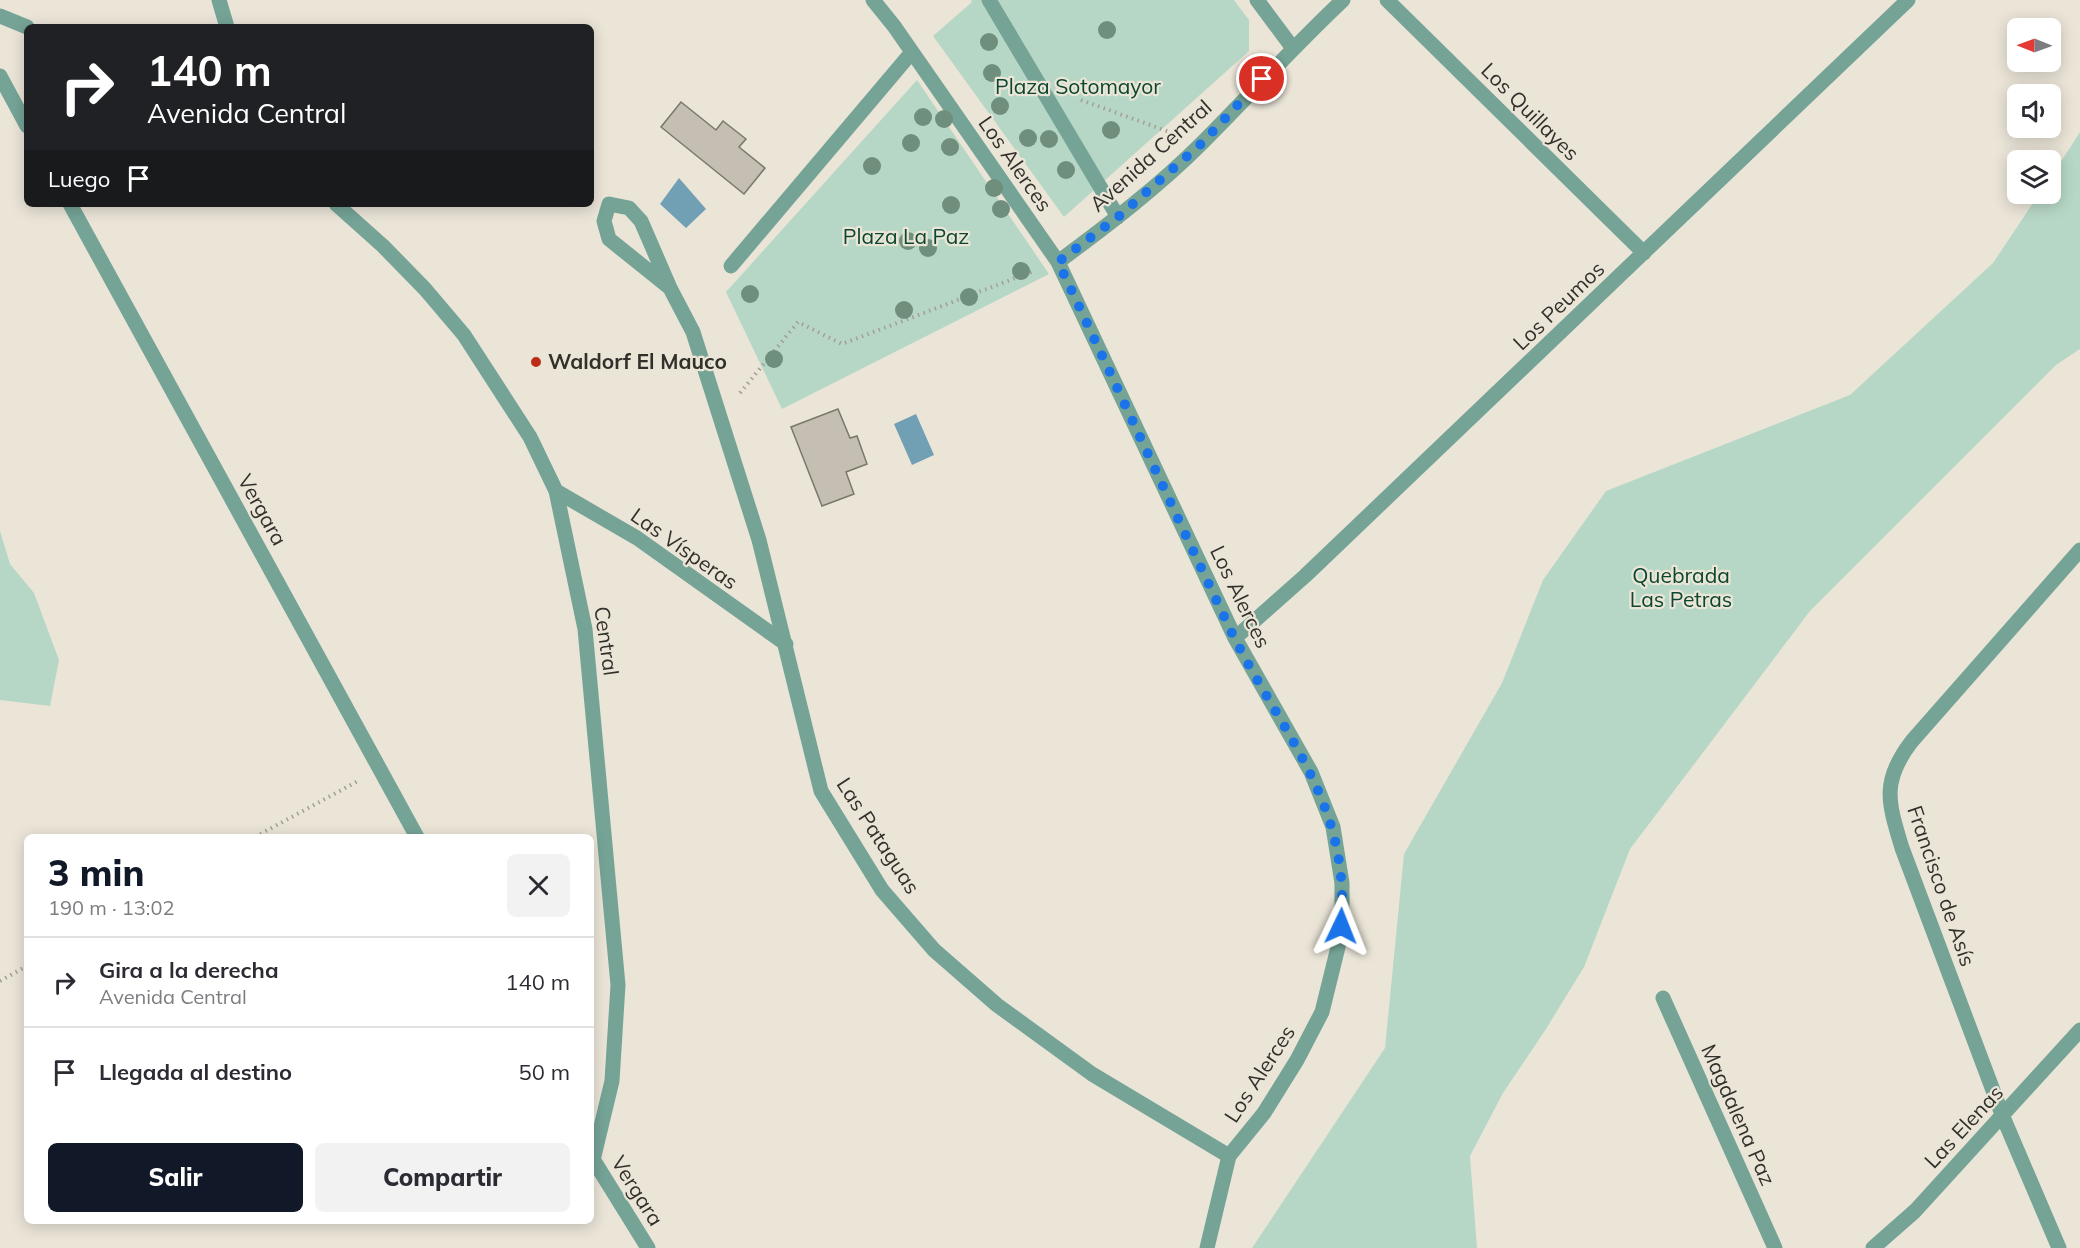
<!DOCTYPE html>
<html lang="es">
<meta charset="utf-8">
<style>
body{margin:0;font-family:Mulish,sans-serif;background:#f2f2f3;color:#2b2b33;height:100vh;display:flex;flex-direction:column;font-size:22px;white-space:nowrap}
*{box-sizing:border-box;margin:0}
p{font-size:20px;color:#7c7c81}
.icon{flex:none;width:33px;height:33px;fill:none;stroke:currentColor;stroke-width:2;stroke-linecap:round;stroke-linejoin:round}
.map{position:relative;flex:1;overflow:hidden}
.sheet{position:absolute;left:24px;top:834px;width:570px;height:390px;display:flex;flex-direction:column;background:#fff;border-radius:9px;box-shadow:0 3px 15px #0003}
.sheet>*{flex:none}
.guide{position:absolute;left:24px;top:24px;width:570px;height:183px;border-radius:9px;box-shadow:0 3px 15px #0003;background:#202124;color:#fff;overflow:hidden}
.needle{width:39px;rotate:271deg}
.buttons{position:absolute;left:2007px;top:18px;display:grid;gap:12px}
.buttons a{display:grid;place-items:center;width:54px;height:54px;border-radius:9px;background:#fff;box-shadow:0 3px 15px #0003;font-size:30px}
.pin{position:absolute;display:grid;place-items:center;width:51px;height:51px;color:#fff;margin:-26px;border:3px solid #fff;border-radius:50%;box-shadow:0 2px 6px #0007}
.me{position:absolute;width:66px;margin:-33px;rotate:2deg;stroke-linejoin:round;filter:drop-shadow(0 0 4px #0008)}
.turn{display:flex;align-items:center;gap:21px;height:126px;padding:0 24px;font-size:27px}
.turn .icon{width:78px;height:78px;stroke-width:2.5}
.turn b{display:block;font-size:42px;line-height:51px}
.then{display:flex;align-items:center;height:57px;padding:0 24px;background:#0003;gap:12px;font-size:22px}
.round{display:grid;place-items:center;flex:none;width:63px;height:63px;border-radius:9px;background:#f2f2f3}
.summary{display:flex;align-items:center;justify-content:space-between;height:102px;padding:0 24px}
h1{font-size:36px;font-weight:800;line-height:45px;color:#111827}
.action{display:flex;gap:12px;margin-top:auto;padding:12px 24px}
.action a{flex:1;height:69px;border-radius:9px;background:#111827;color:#fff;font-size:24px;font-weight:800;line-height:69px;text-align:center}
.action a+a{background:#f2f2f3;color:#2b2b33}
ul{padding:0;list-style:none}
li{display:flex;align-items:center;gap:18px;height:90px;padding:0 24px;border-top:2px solid #e1e1e2}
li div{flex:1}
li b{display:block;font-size:22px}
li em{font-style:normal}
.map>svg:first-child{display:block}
.green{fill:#b7d7c6}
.water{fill:#71a0b5}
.building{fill:#c4bfb2;stroke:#7b776b;stroke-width:1.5}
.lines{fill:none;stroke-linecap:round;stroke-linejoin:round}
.path{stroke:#a39f95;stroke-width:4;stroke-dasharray:1.5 4.5;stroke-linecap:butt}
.minor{stroke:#75a497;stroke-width:15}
.tree{fill:#708e7c}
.route{stroke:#1a73e8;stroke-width:10;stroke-dasharray:0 18}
.poi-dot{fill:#ba2e17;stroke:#ebe5d8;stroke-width:2}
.labels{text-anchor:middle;stroke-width:4.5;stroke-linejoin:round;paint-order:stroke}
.park-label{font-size:21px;fill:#0b4730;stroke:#ebe5d8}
.street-label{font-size:21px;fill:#32302b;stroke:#ebe5d8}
.poi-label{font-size:21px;font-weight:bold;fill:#32302b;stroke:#ebe5d8;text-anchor:start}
</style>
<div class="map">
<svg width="2080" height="1248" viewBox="0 0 2080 1248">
<rect width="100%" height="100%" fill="#ebe5d8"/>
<!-- green -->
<path class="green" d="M971 0H1234L1249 20V51L1064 217 933 36 972 2Z
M917 80 1049 274 782 409 726 292Z
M2080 132V349L2056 365 1810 611 1630 849 1584 967 1546 1029 1503 1093 1470 1156 1477 1248H1252L1385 1048 1404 854 1502 683 1543 580 1606 491 1850 395 1993 263 2039 194H2050L2051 177Z
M0 531 10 564 34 593 59 660 50 706 0 700Z"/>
<!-- water -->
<path class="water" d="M679 178 706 209 686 228 660 204Z
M916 414 934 455 912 465 894 424Z"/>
<!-- building -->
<path class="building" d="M681 102 716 130 723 121 746 139 739 147 765 168 744 194 661 127Z
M838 409 850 438 857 436 867 464 846 472 854 494 822 506 791 427Z"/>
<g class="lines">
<!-- path -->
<path class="path" d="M1081 100 1175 134
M740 393 798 322 842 344 1034 271
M255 837 358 781
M0 981 27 966"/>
<!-- minor -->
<path class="minor" d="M219 0 227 27
M873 0 894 26 1058 262 1235 638 1311 772 1333 827 1342 883V912L1340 939 1322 1012 1297 1060 1264 1113 1229 1156 1207 1248
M989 0 1118 217
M1257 0 1292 47
M1387 0 1644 253
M0 16 27 27
M0 76 27 126
M70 204 417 837
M336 204 383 246 425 289 464 335 530 437 556 491 585 629 618 985 612 1081 593 1160
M609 204 629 208 641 221 670 288 609 239 604 221Z
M1058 262C1108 225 1158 187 1202 143 1250 95 1294 46 1343 0
M731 266 912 52
M670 288 693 332 759 540 821 791 882 890 934 950 997 1005 1092 1074 1229 1156
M556 491 637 538 786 644
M1235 638 1305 576 1908 0
M1663 998 1775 1248
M591 1156 648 1248
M1873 1248 1915 1211 2080 1030
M2059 1248 2003 1117 1902 848C1888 802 1881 781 1912 741L2080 550"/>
</g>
<!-- trees -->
<g class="tree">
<circle cx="1107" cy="30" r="9"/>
<circle cx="989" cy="42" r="9"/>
<circle cx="992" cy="73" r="9"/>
<circle cx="1000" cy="106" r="9"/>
<circle cx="923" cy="117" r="9"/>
<circle cx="944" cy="119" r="9"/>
<circle cx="1111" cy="130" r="9"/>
<circle cx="1028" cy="138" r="9"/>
<circle cx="1049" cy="139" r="9"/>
<circle cx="911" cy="143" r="9"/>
<circle cx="950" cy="147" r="9"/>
<circle cx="872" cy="166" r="9"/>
<circle cx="1066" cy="170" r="9"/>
<circle cx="994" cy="188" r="9"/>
<circle cx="951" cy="205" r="9"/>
<circle cx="1001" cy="209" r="9"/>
<circle cx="908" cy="241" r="9"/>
<circle cx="928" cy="248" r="9"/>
<circle cx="1021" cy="271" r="9"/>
<circle cx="750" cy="294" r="9"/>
<circle cx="969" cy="297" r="9"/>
<circle cx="904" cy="310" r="9"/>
<circle cx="774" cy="359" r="9"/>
</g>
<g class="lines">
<!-- route -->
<path class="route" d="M1262 79 1201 144 1118 217 1058 262C1116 384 1172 507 1230 629 1279 731 1352 802 1341 926"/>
</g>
<!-- markers -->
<circle class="poi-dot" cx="536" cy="362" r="6"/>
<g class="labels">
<!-- park labels -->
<g class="park-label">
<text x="1078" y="94">Plaza Sotomayor</text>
<text x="906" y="244">Plaza La Paz</text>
<text x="1681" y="583">Quebrada<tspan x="1681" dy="24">Las Petras</tspan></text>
</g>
<!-- street labels -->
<g class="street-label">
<text transform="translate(1530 112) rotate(45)" y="7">Los Quillayes</text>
<text transform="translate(1151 156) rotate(-42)" y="7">Avenida Central</text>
<text transform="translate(1015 164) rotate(55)" y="7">Los Alerces</text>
<text transform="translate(1559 306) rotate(-44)" y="7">Los Peumos</text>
<text transform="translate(262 510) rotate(61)" y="7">Vergara</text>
<text transform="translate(684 549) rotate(35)" y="7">Las Vísperas</text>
<text transform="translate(1240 597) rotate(64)" y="7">Los Alerces</text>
<text transform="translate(606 641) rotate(82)" y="7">Central</text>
<text transform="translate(878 836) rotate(57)" y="7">Las Pataguas</text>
<text transform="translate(1941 886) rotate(71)" y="7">Francisco de Asís</text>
<text transform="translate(1260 1074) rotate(-57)" y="7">Los Alerces</text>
<text transform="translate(1738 1115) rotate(66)" y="7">Magdalena Paz</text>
<text transform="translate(1964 1127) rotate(-47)" y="7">Las Elenas</text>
<text transform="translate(637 1191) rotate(58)" y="7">Vergara</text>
</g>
<!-- poi labels -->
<g class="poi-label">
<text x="548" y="369">Waldorf El Mauco</text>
</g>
</g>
</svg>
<div class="buttons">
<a><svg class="needle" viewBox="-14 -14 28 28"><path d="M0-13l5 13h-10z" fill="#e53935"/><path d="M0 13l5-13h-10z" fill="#7c7c81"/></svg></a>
<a><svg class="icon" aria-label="sound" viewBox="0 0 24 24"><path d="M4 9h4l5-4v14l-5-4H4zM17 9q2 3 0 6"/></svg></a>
<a><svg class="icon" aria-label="layers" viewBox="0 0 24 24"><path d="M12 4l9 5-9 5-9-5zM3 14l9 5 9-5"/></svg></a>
</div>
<div class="pin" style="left:1262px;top:79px;background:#d93025"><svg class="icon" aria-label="arrive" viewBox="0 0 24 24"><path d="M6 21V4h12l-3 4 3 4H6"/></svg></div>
<svg class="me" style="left:1341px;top:926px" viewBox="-20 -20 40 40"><path d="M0-17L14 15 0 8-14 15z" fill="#1a73e8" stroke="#fff" stroke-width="4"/></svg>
<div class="guide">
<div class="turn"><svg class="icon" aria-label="right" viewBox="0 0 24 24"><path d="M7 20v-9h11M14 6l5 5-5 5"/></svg><div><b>140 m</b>Avenida Central</div></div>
<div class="then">Luego<svg class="icon" aria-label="arrive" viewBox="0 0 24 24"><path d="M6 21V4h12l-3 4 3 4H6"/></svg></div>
</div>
<section class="sheet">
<div class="summary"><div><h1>3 min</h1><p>190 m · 13:02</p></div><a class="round"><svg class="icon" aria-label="close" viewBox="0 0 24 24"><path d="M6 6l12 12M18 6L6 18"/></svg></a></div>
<ul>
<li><svg class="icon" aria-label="right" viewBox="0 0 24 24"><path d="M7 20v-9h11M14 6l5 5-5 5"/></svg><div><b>Gira a la derecha</b><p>Avenida Central</p></div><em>140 m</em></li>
<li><svg class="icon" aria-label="arrive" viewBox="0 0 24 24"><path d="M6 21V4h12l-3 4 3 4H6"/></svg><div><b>Llegada al destino</b></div><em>50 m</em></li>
</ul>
<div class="action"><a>Salir</a><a>Compartir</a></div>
</section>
</div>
